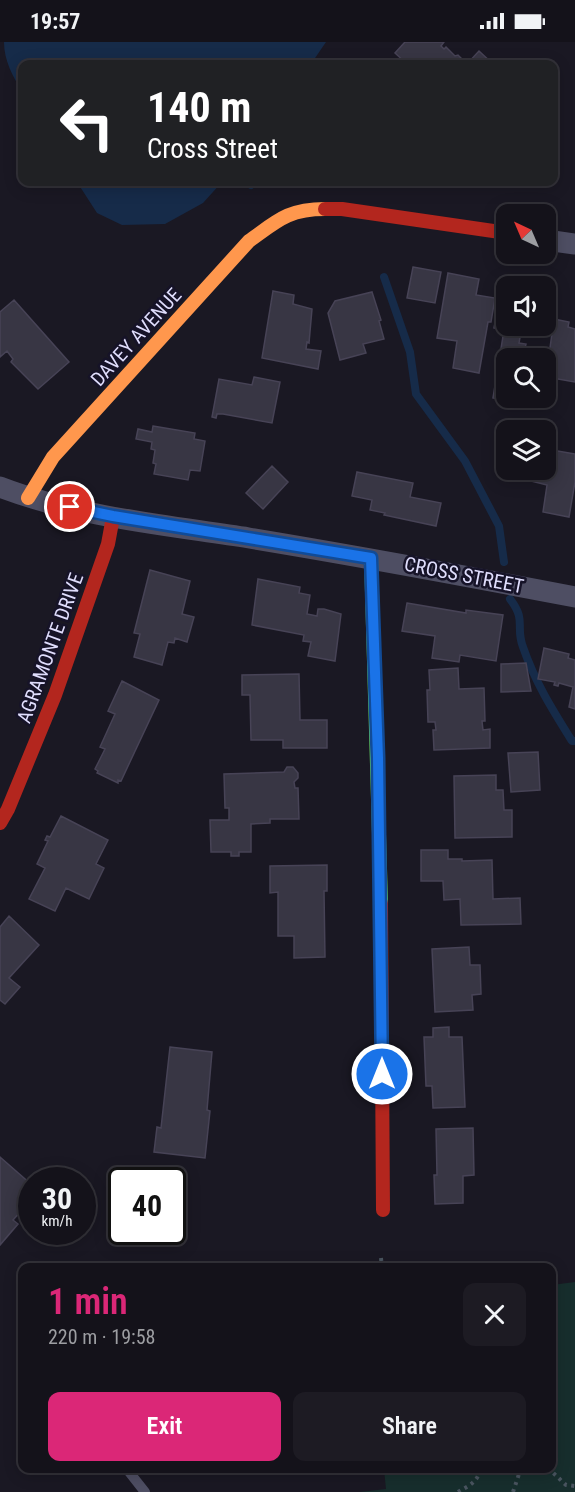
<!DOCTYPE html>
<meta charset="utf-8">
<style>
body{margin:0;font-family:"Roboto Condensed",sans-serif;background:#1d1b23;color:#f1f3f6;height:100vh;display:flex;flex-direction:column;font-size:22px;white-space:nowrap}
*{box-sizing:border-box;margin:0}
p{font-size:20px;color:#9d9ea2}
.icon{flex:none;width:33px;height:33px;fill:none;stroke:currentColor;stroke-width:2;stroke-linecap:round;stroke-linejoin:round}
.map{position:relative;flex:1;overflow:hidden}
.drawer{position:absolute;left:18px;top:1221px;width:538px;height:210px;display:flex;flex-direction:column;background:#14121a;border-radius:12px;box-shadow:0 3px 15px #0003,0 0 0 2px #333239}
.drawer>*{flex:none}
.guide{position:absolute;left:18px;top:18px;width:540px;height:126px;border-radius:12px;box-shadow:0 3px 15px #0003,0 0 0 2px #333239;background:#202124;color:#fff;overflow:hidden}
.needle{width:39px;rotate:316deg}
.tools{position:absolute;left:496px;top:162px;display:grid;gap:12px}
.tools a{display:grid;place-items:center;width:60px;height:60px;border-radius:12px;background:#14121a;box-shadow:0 3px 15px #0003,0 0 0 2px #333239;font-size:30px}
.speed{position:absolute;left:18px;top:1125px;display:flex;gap:12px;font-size:30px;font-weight:700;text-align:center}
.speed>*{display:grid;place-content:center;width:78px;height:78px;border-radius:50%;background:#14121a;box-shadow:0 3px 15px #0003,0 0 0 2px #333239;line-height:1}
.speed small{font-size:15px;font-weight:400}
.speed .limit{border:3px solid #111;border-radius:9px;background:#fff;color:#111}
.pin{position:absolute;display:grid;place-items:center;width:51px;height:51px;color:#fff;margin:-26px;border:3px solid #fff;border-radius:50%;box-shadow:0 2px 6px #0007}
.me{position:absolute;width:66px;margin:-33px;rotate:0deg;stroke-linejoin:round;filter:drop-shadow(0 0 4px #0008)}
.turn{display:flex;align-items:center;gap:21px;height:126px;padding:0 30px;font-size:27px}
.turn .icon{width:78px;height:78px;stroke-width:2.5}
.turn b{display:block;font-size:42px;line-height:51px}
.round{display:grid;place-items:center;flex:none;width:63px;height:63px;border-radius:12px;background:#1d1b23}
.head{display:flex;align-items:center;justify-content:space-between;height:102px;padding:0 30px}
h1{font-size:36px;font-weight:600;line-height:45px;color:#db2777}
.cta{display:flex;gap:12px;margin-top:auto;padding:12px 30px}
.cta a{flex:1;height:69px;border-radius:12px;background:#db2777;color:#fff;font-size:24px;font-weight:600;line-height:69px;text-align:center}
.cta a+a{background:#1d1b23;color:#f1f3f6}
.status{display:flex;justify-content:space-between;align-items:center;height:42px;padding:0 30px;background:#14121a;direction:ltr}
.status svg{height:16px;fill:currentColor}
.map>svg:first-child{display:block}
.green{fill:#172e2d}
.water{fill:#162b49}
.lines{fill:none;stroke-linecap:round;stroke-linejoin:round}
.stream{stroke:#162b49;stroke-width:8}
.building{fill:#383644;stroke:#474356;stroke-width:1.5}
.path{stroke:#49545f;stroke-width:4;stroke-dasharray:3 4.5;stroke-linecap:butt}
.lane{stroke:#4e4e63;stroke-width:10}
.street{stroke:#4e4e63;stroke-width:21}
.fast{stroke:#63d668;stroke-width:14}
.slow{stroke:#ff974d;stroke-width:14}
.jam{stroke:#b3261e;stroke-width:14}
.route-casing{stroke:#114b97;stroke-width:15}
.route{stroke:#1a73e8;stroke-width:10}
.labels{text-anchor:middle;stroke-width:5;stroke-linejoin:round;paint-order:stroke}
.street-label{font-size:20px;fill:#dfddfc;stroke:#161328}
</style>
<div class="status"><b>19:57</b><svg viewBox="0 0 49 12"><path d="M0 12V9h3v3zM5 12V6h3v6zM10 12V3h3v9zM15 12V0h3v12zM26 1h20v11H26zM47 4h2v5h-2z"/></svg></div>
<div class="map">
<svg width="575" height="1450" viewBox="0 0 575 1450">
<rect width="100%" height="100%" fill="#1a1823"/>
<!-- green -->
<path class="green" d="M575 1240V1450H360L386 1447 384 1427 552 1426V1243Z"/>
<!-- water -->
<path class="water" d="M4 0H326L311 22H22V50C13 34 4 19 4 0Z
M77 140H222L203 161 165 182 122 183 97 171Z"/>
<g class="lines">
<!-- stream -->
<path class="stream" d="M247 140 251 143
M384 235 410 310 416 352 465 419 499 484 504 520
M510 557C527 579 515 584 523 605 535 640 552 667 572 699H575"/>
</g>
<!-- building -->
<path class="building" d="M405 0H444L441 4 444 7 446 5 455 14 458 13 467 22 479 9 493 22H407L395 11Z
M413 225 441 230 435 261 407 256Z
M448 231 479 237 476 253 495 256 491 280H488L479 331 453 326 457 299 437 296Z
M273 249 294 253 293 262 312 267 309 301 307 300 306 307 321 309 318 327 262 316Z
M372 250 381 278 379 279 384 297 363 302 366 311 340 318 328 271 335 259Z
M14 258 69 320 38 347 11 320 13 317 7 309 0 315V270Z
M499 261 507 263V284H522L519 301 526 302 525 306 538 309 537 316H507V356H520L519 361 493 356 504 288 494 286Z
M554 277 569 280 568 285 575 287V340L546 335Z
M254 335 280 340 272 381 223 372H217L216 376 212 375 219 337 252 343Z
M153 384 195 391 194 397 205 399 200 429 190 428 188 438 154 432 156 422 153 421 155 408 151 407 152 400 136 397 138 387 152 390Z
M546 407 575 412V440L569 475 543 470 547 443 523 437 525 428H546Z
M272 424 288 440 263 467 246 451Z
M357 430 413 441 410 455 441 461 436 484 384 473 385 471 370 468 372 458 352 454Z
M150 528 190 539 182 572 194 575 187 600 175 596 174 601 168 600 162 623 134 615 140 592 134 591Z
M258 537 300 545 299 551 310 553 307 572 317 574 318 567H324L341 572 335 619 308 614 311 600 303 599 304 593 252 583Z
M407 561 466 571V568L503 573 496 619 460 613 459 620 432 616 435 594 402 589Z
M544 606 569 612 568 616 575 618V667L569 665 573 645 559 641 558 644 554 643 555 640 538 637Z
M526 621 531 649 501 650V622Z
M458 626 459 647 484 646 485 679H482L483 688 490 687V706L434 708 433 688H436L435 680H428L427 648H430L429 628Z
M299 632 300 678H327V706H283V698H251L250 653H242V633Z
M122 639 159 658 121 739 118 738V741L97 731 98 729 95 727 105 707 100 705 115 672 108 669Z
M538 710 540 748 511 750 508 711Z
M287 725H293L298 731V736L294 740 295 746H298L299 777H270V781L251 782V810H239V814H231V810H211L210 778H229V766H225L224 732 284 730Z
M496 733V748H503L504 768H512V795L455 796 454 734Z
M61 774 108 798 96 822 104 826 89 857 66 846 55 869 29 857 45 826 37 822 48 799 45 798 47 794 50 795Z
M421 808H448V817H462V819L492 818 493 857 520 856 521 882 461 883 460 857 444 858 443 839H421Z
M327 823V849H324L325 915 294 916V894H278V850L270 851V824Z
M9 874 39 903 9 936 20 945 5 962 0 958V885Z
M469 905 470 923H480L481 952 472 953 473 968 435 970 432 907Z
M449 985V995H462L465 1065 433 1066 432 1044H426L424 995H433V986Z
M170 1005 212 1010 207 1068 210 1069 205 1116 154 1110 157 1085 161 1086Z
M473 1086 474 1133 463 1134V1161L435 1162 434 1133H437L436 1087Z
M0 1115 32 1143V1157L13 1178 18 1182 0 1203Z"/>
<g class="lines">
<!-- path -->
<path class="path" d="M381 1216 382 1226
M548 1426 566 1443 575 1444
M458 1450C468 1444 479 1440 480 1426
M513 1450 521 1426"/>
<!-- lane -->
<path class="lane" d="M126 1426 145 1450"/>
<!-- street -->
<path class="street" d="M546 198 575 202
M0 445C78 475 166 483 249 496 358 514 466 534 575 555"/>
<!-- fast -->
<path class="fast" d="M371 516 381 861"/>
<!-- slow -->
<path class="slow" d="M28 456 53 415 249 199C277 179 288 167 325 167"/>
<!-- jam -->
<path class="jam" d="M325 167H342L507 191
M0 781 8 767 55 653 108 502 113 475
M381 861 383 1168"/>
</g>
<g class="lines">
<!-- route casing -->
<g class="route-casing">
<path id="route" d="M70 465 113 474 371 516 378 716 382 1032"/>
</g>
<!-- route -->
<use href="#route" class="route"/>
</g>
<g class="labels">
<!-- street labels -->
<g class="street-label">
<text transform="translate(136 295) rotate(-48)" y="7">DAVEY AVENUE</text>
<text transform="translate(464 533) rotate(11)" y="7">CROSS STREET</text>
<text transform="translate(50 606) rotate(-70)" y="7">AGRAMONTE DRIVE</text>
</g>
</g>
</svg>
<div class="tools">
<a><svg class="needle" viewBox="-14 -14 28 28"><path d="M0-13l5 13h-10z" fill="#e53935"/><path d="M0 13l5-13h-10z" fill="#9d9ea2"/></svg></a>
<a><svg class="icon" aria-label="sound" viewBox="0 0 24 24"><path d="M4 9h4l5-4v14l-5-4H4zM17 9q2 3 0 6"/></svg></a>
<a><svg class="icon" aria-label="search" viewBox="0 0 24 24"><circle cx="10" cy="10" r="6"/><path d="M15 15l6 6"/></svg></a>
<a><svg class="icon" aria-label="layers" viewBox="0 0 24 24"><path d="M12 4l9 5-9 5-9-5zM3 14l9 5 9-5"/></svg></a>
</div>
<div class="speed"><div>30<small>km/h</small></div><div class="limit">40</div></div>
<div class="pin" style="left:70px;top:465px;background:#d93025"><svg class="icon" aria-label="arrive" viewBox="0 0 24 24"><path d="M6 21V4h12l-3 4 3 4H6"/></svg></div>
<svg class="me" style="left:382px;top:1032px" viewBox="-20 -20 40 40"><circle r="17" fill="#1a73e8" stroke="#fff" stroke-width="3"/><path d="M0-11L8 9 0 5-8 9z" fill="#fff"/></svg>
<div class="guide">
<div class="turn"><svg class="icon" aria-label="left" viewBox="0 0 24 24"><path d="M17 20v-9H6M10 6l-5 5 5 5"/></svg><div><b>140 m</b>Cross Street</div></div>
</div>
<section class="drawer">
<div class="head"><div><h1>1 min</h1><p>220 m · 19:58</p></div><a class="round"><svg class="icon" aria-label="close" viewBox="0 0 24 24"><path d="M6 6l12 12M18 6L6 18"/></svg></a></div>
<div class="cta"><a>Exit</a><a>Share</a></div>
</section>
</div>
